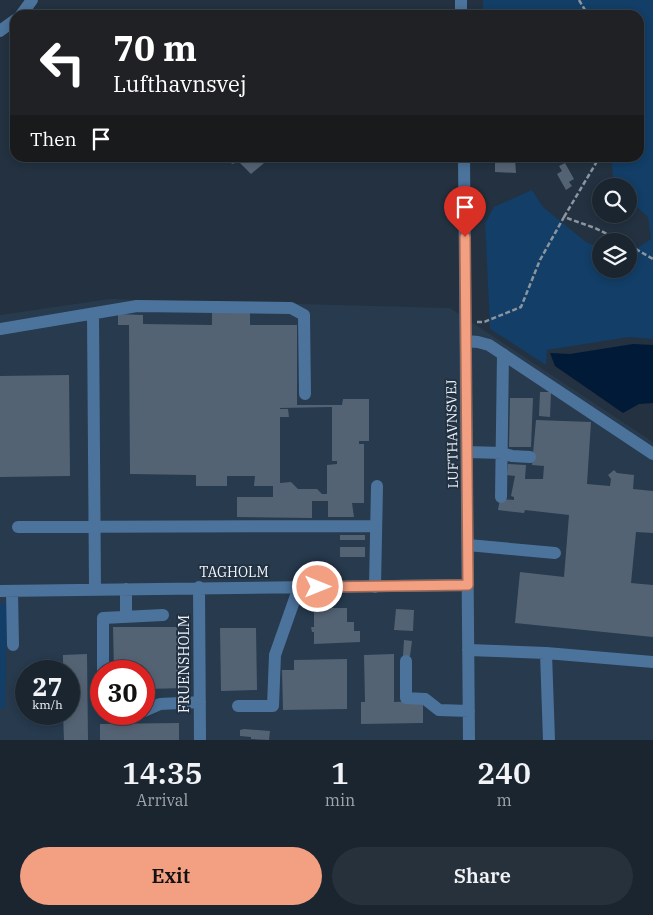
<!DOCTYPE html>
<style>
body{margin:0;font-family:"IBM Plex Serif",serif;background:#27313c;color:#f1f3f6;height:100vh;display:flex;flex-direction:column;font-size:19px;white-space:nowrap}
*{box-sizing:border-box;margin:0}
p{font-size:16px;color:#9fa5ab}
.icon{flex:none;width:28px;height:28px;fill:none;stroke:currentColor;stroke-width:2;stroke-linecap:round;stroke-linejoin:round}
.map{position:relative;height:740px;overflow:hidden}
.side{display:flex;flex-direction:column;background:#1a2530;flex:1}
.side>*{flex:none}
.hud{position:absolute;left:10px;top:10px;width:634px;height:152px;border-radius:15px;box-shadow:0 2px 8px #0003,0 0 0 1px #38424c;background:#202124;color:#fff;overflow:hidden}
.controls{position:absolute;left:592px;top:178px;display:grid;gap:10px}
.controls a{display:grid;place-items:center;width:45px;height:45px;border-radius:50%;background:#1a2530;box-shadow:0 2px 8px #0003,0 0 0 1px #38424c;font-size:25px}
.speed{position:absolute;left:15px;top:660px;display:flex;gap:10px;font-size:25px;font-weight:700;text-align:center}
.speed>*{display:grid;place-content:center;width:65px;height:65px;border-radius:50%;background:#1a2530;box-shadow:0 2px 8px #0003,0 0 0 1px #38424c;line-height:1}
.speed small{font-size:12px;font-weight:400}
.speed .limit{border:8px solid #d22;background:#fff;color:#111}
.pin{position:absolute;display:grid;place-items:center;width:42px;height:42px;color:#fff;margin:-51px -21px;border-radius:50% 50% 50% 0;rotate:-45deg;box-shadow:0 0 5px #0007}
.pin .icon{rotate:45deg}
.me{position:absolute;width:55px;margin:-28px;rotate:90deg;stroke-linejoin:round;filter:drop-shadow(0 0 4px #0008)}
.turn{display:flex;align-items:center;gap:18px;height:105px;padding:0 20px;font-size:22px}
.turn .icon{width:65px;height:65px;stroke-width:2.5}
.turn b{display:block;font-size:35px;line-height:42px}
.then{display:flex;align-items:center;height:48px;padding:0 20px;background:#0003;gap:10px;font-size:19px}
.eta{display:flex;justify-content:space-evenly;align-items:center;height:85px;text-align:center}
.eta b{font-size:30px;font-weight:600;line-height:35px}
.action{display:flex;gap:10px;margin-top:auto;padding:10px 20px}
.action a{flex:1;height:58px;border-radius:30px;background:#f3a082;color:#111;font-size:20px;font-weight:600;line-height:58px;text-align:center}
.action a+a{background:#27313c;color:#f1f3f6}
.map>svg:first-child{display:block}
.built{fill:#273a4e;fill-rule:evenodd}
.green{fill:#123e67}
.water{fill:#001a37}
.building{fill:#546374;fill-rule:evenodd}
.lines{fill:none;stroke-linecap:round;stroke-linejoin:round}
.path{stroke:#8a95a1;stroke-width:2.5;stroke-dasharray:5 2.5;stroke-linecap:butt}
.minor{stroke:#4c739c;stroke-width:12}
.route-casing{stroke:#9e6854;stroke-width:12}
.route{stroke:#f3a082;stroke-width:9}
.labels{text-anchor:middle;stroke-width:4;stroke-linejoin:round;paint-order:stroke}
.street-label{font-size:14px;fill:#ebf4fd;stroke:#233140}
</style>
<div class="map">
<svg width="653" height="740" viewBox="0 0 653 740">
<rect width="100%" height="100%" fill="#233140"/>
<!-- built -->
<path class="built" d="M109 299 450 308 653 442V740H0V315ZM26 671H69V714H26ZM101 671H144V714H101Z"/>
<!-- green -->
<path class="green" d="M483 0H653V339L629 337 547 350 546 365 490 329 485 223 494 207 532 190 543 207 586 242 601 248V269H629V253L651 239 648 217 629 200V186H613L612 161 608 158H639V15H562L549 13 544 15H483Z
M7 603 5 708H0V604Z"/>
<!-- water -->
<path class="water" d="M633 344 653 345V403L639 404 623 413 555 366 550 353 570 354Z"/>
<!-- building -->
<path class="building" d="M235 158H270L251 174 239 162 232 164 230 161Z
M509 158H515L516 173 495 172V161H509Z
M565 163 574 179 569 182 572 186 566 190 557 174 562 171 559 166Z
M212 312H250V325H297V405H342L343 399H369V441H359V444H364V503H352L354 517H328V501H312V518L237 517V497H273V486H254L255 476H227V486H196V475L130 474 129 325H118V314L143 315V324L212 325ZM332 407V461H337V464L327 465V494H322L317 489H298L291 482 280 483V417H289L288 409H280V408Z
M69 375 70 476 0 477V376Z
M540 392H551L550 417 539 416Z
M510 398H533L531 447H509Z
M536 420 591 422 587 484 610 486 611 479 608 475 614 470 617 473 634 475 633 489 653 491V533L636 532 631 583 653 585V637L515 623 520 572 564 577 569 515 525 510 524 513 498 510 500 499 514 500V497L511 496 515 476 507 475 508 464 526 465 525 479H543L544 466 532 465Z
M340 535H365V540H340Z
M340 547H365V557H340Z
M314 608H347V622H354V631H360V642L314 644V632H312L311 627H314Z
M396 609 414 610 413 631 394 630Z
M113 627H177L178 662H186V688L146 689V701H144V671H114Z
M220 628H256L257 690 221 691Z
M404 640 412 641 410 656H403Z
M87 654 88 740H64L63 714H69V671H63V655Z
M394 654V702L423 701V723L361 724V702H365L364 655Z
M347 659V709L283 710 282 670H294V660Z
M179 723V740H100V724Z
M244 729 270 731 269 740 251 739V737L240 736V730Z"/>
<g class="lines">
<!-- path -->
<path class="path" d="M579 0 588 15
M639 44 640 45 639 53
M564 217 599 158
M629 245 653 259
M477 322H484L521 307 540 260 564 217 595 228 621 241"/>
<!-- minor -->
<path class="minor" d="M461 0V15
M21 15 32 0
M0 31 15 20
M464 158 469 740
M93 315 95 589
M0 329 137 306 291 308 304 315 305 394
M466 341 478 342 489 345 653 454
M467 452 502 453 512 456 530 457
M501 497 503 354
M18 527 376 526
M468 545 555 553
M199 587 200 740
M375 587 377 486
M126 589V617
M0 591 468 585
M12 591 13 645
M468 650 546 653 653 662
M546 653 549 740
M406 661V698L425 699 439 710 469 711
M103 671V618L163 615
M238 706H273L275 655 299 587
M144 711 160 704 200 702"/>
</g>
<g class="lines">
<!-- route casing -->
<g class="route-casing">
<path id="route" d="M318 587 468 585 465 237"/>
</g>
<!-- route -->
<use href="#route" class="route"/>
</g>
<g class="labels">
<!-- street labels -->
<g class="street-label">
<text transform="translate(452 434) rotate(-91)" y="5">LUFTHAVNSVEJ</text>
<text x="234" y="577">TAGHOLM</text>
<text transform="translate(184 664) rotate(-90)" y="5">FRUENSHOLM</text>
</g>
</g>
</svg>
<div class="controls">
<a><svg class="icon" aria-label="search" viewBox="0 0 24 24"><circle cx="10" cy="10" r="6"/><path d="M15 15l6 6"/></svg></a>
<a><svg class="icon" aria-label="layers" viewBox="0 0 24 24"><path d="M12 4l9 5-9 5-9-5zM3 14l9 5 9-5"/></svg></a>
</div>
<div class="speed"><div>27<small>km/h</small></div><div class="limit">30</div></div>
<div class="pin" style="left:465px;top:237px;background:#d93025"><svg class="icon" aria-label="arrive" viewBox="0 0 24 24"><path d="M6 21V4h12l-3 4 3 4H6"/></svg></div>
<svg class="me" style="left:318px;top:587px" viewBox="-20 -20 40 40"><circle r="17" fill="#f3a082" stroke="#fff" stroke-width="3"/><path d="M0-11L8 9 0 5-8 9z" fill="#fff"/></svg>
<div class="hud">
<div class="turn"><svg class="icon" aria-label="left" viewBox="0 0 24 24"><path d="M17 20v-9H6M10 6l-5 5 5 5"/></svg><div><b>70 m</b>Lufthavnsvej</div></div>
<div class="then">Then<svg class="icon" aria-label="arrive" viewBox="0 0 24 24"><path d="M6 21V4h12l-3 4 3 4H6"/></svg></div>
</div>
</div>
<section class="side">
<div class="eta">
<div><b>14:35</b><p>Arrival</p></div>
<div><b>1</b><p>min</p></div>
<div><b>240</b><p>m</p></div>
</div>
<div class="action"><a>Exit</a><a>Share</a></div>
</section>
